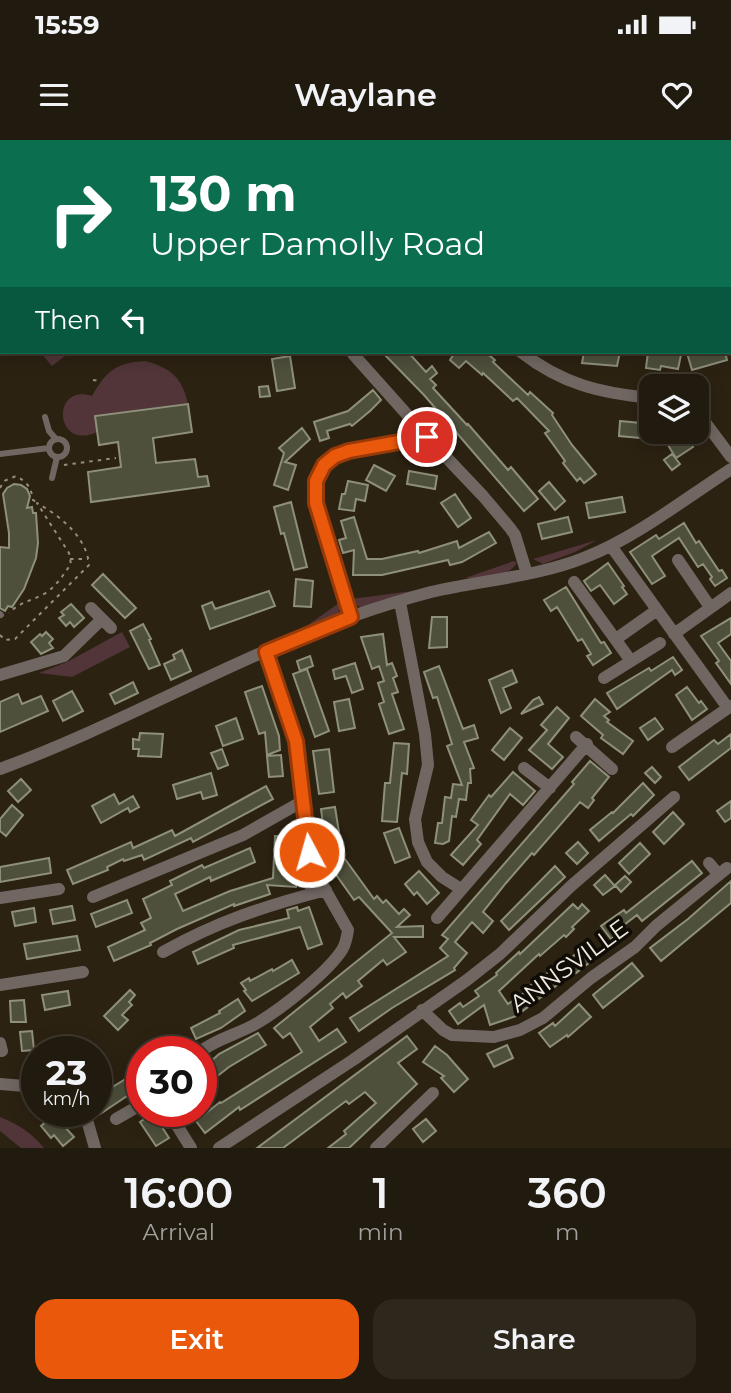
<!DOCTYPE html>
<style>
body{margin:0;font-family:Montserrat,sans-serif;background:#2d271c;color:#f1f3f6;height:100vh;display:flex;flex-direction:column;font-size:26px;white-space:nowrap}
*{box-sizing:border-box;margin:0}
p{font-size:23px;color:#a2a19e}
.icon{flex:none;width:38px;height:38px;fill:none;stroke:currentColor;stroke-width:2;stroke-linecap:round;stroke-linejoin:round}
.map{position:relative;height:1008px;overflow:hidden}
.panel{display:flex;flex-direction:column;background:#211a0e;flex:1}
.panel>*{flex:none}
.banner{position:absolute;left:0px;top:0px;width:732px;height:214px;box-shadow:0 4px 18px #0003,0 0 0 2px #3e382e;background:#0b6e4f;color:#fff;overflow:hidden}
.controls{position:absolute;left:639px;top:234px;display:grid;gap:14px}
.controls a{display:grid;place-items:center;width:70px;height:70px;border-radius:14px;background:#211a0e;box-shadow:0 4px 18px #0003,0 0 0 2px #3e382e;font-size:35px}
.speed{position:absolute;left:21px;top:896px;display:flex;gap:14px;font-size:35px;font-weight:700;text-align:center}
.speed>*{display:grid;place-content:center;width:91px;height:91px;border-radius:50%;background:#211a0e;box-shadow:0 4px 18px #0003,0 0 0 2px #3e382e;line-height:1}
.speed small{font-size:18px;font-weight:400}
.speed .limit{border:10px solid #d22;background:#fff;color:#111}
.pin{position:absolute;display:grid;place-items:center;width:60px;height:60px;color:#fff;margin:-30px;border:4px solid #fff;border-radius:50%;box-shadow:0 2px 7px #0007}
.me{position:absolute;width:77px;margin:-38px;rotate:354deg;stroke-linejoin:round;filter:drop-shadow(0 0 5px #0008)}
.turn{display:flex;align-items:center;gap:24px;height:147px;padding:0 35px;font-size:32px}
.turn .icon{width:91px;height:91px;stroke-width:2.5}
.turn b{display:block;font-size:49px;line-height:60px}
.then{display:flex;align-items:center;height:66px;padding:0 35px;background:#0003;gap:14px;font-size:26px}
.eta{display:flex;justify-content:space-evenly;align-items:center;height:119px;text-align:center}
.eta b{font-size:42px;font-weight:600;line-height:49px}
.primary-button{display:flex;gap:14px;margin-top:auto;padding:14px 35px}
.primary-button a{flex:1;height:80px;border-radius:21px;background:#ea580c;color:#fff;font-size:28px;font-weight:600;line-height:80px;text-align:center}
.primary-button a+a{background:#2d271c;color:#f1f3f6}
.status{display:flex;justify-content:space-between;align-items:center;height:49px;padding:0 35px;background:#211a0e;direction:ltr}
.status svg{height:19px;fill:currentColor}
header{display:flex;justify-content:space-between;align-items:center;height:91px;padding:0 35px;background:#211a0e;font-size:32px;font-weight:600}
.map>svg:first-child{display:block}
.green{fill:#513538}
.building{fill:#4e503c;stroke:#8e907a;stroke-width:2}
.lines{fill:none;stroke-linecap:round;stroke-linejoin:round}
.path{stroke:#958d80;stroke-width:2;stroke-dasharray:3.5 5;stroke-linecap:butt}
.service{stroke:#706762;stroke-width:6}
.minor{stroke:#706762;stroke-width:12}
.route-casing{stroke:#983908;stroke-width:18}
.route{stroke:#ea580c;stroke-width:12}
.labels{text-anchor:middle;stroke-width:7;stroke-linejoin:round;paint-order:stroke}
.street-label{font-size:24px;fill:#f2ebe1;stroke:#100c06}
</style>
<div class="status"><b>15:59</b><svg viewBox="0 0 49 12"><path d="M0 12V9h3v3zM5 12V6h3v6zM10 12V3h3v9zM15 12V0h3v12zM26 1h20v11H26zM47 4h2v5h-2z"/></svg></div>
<header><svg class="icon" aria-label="menu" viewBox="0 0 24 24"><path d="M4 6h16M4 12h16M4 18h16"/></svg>Waylane<svg class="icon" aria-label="heart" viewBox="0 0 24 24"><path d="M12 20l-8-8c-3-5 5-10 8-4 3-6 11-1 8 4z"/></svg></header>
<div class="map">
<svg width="731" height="1008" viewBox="0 0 731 1008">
<rect width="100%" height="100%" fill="#2c2212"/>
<!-- green -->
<path class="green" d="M0 0 48 2H2L0 129Z
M133 0H259L260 2H133Z
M40 212H70L52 226Z
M145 221C171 228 182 237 188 264L95 276 97 292C54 312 51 242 92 256 106 231 116 223 145 221Z
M597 400 575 412 543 424 533 419Z
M514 421 517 423C504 441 484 438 465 438Z
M420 450 364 469 354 464 351 459Z
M339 463V473L336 478 294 495Z
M122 492 130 507 72 537 39 533 67 522Z
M0 977C18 984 32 993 44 1008H21L0 991Z"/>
<!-- building -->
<path class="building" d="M382 212H408L426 232 432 226 437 233 430 239 436 245 433 248 467 285 468 284 508 330 511 327 538 359 524 371 424 255Z
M455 212H485L495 220 493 222 528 255 530 252 553 273 552 275 572 305 596 334 584 343 580 338 577 341 563 323 565 321 545 293 549 291 517 258 513 261 483 233 482 235 466 221 459 228 450 220Z
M584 212H620L617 226 582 223Z
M648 212 681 215 678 229 661 226 660 230 646 228Z
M691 212H725L727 220 692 230 687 213Z
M290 216 295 248 277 251 272 219Z
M268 246 270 256 260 257 259 247Z
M373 250 381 260 370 271 352 286 350 284 327 291 329 298 320 301 314 282 348 271Z
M188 264 192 292 153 298 156 323 195 319 198 337 207 336 209 346 91 362 88 332 121 327 118 302 99 305 95 276Z
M620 281 641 283 640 298 619 296Z
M302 288 310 299 285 322 296 325 288 350 274 345 284 313 279 308Z
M660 292H684L693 307 676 318Z
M672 314 680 324 672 330 664 320Z
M374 325 395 336 386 351 366 340Z
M409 331 437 336 435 349 407 344Z
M348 341 368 345 365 361 356 359 354 371 339 369 342 354H345Z
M549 342 565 361 555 370 539 351Z
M14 344 21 345 27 349 30 356 27 368 32 367 33 373H36L38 403 36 418 24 449 12 467 8 466 5 471 0 468V407L9 408V393L3 354 7 348Z
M455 354 471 378 458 387 441 363Z
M622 357 625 372 589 378 586 363Z
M291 362 307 427 294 430 284 393 281 394 274 367Z
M354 377 367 419H382L418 411 419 413 457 401 459 408 489 392 496 403 462 422 450 425 448 420 382 435H353L354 410 343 413 339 400 346 398 341 381Z
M568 377 572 392 542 399 538 384Z
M684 383 696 403 699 401 719 431 722 430 727 438 715 446 710 439 712 437 703 424 698 427 679 398 652 416 665 436 652 444 630 412 656 395 659 399Z
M608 423 624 446 622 447 627 454 614 464 600 445 591 451 584 441Z
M103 434 136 468 125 478 92 445Z
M296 439 313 441 311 467 294 466Z
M566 447 601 503 604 502 611 513 593 525 587 516 591 514 582 499 578 501 557 467 551 471 544 460Z
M269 451 275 466 210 489 202 466 212 462 215 469Z
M71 464 84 478 74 487 70 482 66 486 59 478 64 475 61 472Z
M432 477H447V507L429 508Z
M731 478V494L718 503 731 521V544L716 523 719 521 701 496Z
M143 484 151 499 149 500 160 525 149 529 130 491Z
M46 492 53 499 49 503 53 508 41 514 31 502 40 494 42 496Z
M383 494 387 525 392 523 397 536 393 538 398 552 392 554 404 589 389 594 379 564 384 562 378 543 384 541 379 526 372 529 361 497Z
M182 510 191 531 171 540 164 524 175 519 173 515Z
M310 516 313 526 300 531 297 521Z
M673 517 682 530 675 535 672 530 617 569 607 553 649 528 651 531Z
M355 523 363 549 352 553 346 536 335 539 333 530Z
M439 526 463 589 474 585 478 598 464 602 474 628 470 629 471 643H468L466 660 459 659 456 677 452 676 449 701 443 704 435 703 438 683H442L445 657 451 658 453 644 462 645 447 606 452 604 437 557 433 558 424 532Z
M307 529 329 591 315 597 293 534Z
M512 530 517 542 503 548 511 568 501 573 489 540Z
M133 542 138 553 115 564 110 554Z
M262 546 279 596 280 610 267 615 265 592 259 594 245 552Z
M687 547 699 563 701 561 707 569 692 580 676 555Z
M72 551 83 571 63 581 53 561Z
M18 554 22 564 41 556 48 571 0 592V562Z
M539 557 543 564 521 574 533 560Z
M349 559 355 588 339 591 334 562Z
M595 559 610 572 604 576 609 580 607 582 633 601 623 614 601 598 603 595 581 576Z
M557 567 569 578 548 604 563 617 552 629 529 610 547 590 541 585Z
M236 578 243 599 223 606 216 586Z
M655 578 663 589 648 600 640 588Z
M510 588 522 598 504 620 492 610Z
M140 593 163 594 161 617 138 616 139 609H133V599L139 600Z
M731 594V608L689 640 679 627 714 600 718 604Z
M394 603 409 604 407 634 402 633 397 682 382 681 385 643H390Z
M222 609 228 625 218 629 211 613Z
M329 609 334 652 319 654 313 611Z
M281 615 283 636 269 637 267 616Z
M590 621 609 637 592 658 594 660 588 668 580 662 534 715 532 713 506 743 483 772 493 781 483 793 472 782 455 802 467 813 454 828 455 830 392 868 359 891 350 878 448 816 440 808 448 799 442 795 574 644 572 642Z
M652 627 661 637 655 643 645 633Z
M513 632 535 651 523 665 510 654 477 700 481 704 463 725 451 715 478 685 471 680 489 655 491 657Z
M211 633 217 655 203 659 201 652 177 659 173 645Z
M21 639 31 650 18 662 8 651Z
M643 643 654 655 633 676 631 674 599 701 590 690 612 672 613 673Z
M266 646 273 659 193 702 191 698 144 720 142 715 124 721 123 719 107 727 108 730 73 744 67 730 131 702 133 708 172 690 175 696Z
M114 654 119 664 133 656 139 667 130 672 128 668 101 683 92 666Z
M731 661V678L725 682 717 671Z
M12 665 23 675 6 696 0 691V679Z
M335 667 341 705 326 707 321 669Z
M673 672 684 684 664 704 653 692Z
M399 688 410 717 395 723 384 693Z
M275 696 289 697 287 733 296 734V747L267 745 270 754 234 766V764L177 789 150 803 151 805 114 821 108 807 145 790 141 783 151 778 143 759 172 745 170 741 202 725 204 728 250 708 255 722 211 741 210 737 175 754 183 771 230 751 273 738Z
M578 702 588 713 577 724 566 713Z
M640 703 650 714 629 734 619 723Z
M49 718 51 733 0 742V727Z
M345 719 374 759 377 756 383 763 386 760 399 774 404 769 410 775 397 787 423 786V797H394L406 812 387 825 383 820 358 841 362 846 346 858 343 853 330 864 333 868 310 887 319 901 337 889 346 902 240 970 239 967 205 993 196 981 220 962 221 963 302 912 290 893 283 898 274 888 392 793 359 757 354 760 332 729Z
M692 721 702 733 642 781 637 775 624 785 626 788 611 799 601 786 624 770 626 773Z
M555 726 565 737 509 790 501 781Z
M419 731 439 753 427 764 417 752 414 755 405 744Z
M605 735 615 746 603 755 594 745Z
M625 736 631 742 621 752 615 745Z
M731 741V763L661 821 650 808 688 779Z
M127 760 132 773 96 787 91 774Z
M573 764 578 769 582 764 589 771 572 787 574 789 566 797 564 795 540 816 539 814 499 851 508 864 528 850 527 848 565 820 569 825 557 836 561 842 516 876 490 885 484 865 458 884 449 871 460 863 463 867 479 856 475 851 497 835 496 833 519 812 520 814Z
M72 766 75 780 53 784 50 770Z
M297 767 298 771 309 767 322 804 308 809 300 787 233 805 234 808 198 824 193 812 239 790 289 778 287 770Z
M34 768 36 782 15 786 12 772Z
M77 796 80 810 27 819 24 804Z
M590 803 599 815 576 833 567 821Z
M292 820 299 833 252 861 244 851 246 850 241 843 249 838 250 841 272 829 273 831Z
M632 823 643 836 603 868 593 855Z
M130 850 135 855 129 862 132 865 122 875 128 880 118 890 104 876Z
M68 851 70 865 45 870 42 855Z
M238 859 245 871 221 888 196 899 191 888 220 873 219 871Z
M24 860 26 882H11L10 861Z
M579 864 591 877 568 897 567 895 550 907 539 893 553 883 555 886Z
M32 891 34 910 22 911 20 892Z
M258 893 266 905 229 927 201 949V930L219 914Z
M407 896 417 909 398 923 417 944 349 1008H328L346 994 344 991 376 963 365 952 349 964 346 961 283 1008H257Z
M507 905 513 918 494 927 487 914Z
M435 906 447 915 468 939 454 952 441 938 444 936 423 922Z
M142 929V946L100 974 96 967V957Z
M59 971H64L71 980 64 986 74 997 63 1006 54 995 51 998 41 986Z
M153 973 169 998 156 1006 140 982Z
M426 979 436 991 423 1002 413 989Z"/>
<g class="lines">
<!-- path -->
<path class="path" d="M125 0V2
M110 2V0
M0 165 2 164
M93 240 100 241
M64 325 116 318
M0 348 4 341 16 336C27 342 31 347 33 360L36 362
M70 419H88
M0 495 5 500 15 499 89 425C87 397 60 376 37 363L69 413 71 424C63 435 56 447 44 454 31 461 20 462 9 473"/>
<!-- service -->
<path class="service" d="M558 0 562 2
M664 2 670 0
M45 277 49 291 56 299
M49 308a9 9 0 1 1 18 0a9 9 0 1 1-18 0Z
M0 314 49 308
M52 338 57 317
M0 474 1 475"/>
<!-- minor -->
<path class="minor" d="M521 212C562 244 600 253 651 258
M353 214 427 297 483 356 510 388 515 395 527 434
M696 270 731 317
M611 406 728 568
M678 420 710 467
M574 442 631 521
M400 462 425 594 428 625 415 679 418 702 427 722 442 737 461 749
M91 468 111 488
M351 477 316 363V341L324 325 335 315 349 311 427 297
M674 494 731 453
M616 499 657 470
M0 535 64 516 102 479
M604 538 660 503
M576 597 612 629
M672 607 731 566
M524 628 550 648
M0 629C120 585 230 520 350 477 376 468 404 459 431 452 482 440 537 437 586 417 635 398 686 358 731 329
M709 723 719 735
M93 757 243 695 303 661
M0 758 59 749
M437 778 587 604
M163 812C218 781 265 766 326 750
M0 845 83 832
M422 870 443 890 452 895 494 897 520 890 543 878 591 838 635 807 656 786 727 728
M0 903 2 911
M200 912C217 898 240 894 259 882 282 868 327 833 342 810 346 804 347 797 348 790L314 730 309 712 297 601 266 512
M0 944 37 947
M81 971 87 980 95 1008
M168 971 191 1008
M116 979 142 964
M219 1008 353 920 467 840 500 814 571 746 674 657
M376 1008 433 953"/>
</g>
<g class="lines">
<!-- route casing -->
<g class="route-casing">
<path id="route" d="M309 712 296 601 266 512 351 477 316 363V341L324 325 335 316 349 311 427 297"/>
</g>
<!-- route -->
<use href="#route" class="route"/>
</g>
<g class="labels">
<!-- street labels -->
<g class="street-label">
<text transform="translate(569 826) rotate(-36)" y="8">ANNSVILLE</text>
</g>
</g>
</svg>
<div class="controls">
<a><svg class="icon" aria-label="layers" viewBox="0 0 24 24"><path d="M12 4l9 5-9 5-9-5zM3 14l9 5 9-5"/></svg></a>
</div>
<div class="speed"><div>23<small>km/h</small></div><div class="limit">30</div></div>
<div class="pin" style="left:427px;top:297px;background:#d93025"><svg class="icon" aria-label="arrive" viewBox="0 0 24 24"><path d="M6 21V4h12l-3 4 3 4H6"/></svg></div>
<svg class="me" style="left:309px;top:712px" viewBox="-20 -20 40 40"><circle r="17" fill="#ea580c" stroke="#fff" stroke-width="3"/><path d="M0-11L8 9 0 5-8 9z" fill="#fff"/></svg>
<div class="banner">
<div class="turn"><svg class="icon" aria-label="right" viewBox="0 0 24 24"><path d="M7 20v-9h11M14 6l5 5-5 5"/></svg><div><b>130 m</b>Upper Damolly Road</div></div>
<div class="then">Then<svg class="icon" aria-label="left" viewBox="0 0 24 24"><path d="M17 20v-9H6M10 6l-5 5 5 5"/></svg></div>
</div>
</div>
<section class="panel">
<div class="eta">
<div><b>16:00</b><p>Arrival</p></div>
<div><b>1</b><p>min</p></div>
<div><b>360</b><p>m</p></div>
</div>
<div class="primary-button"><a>Exit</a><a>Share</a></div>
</section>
